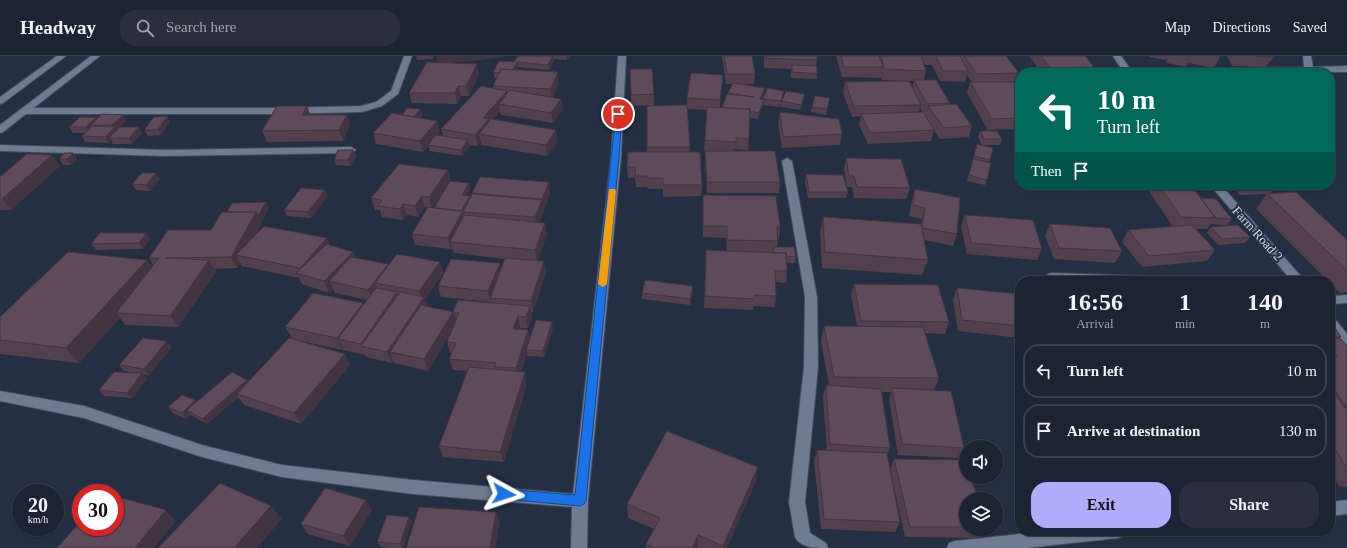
<!DOCTYPE html>
<style>
body{margin:0;font-family:"Times New Roman",serif;background:#292f3e;color:#f1f3f6;height:100vh;display:flex;flex-direction:column;font-size:15px;white-space:nowrap}
*{box-sizing:border-box;margin:0}
p{font-size:13px;color:#a0a4ac}
.icon{flex:none;width:22px;height:22px;fill:none;stroke:currentColor;stroke-width:2;stroke-linecap:round;stroke-linejoin:round}
.map{position:relative;flex:1;overflow:hidden}
.drawer{position:absolute;left:1015px;top:220px;width:320px;height:260px;display:flex;flex-direction:column;background:#1c2332;border-radius:16px;box-shadow:0 1px 3px #0004,0 0 0 1px #3a404d}
.drawer>*{flex:none}
.banner{position:absolute;left:1015px;top:12px;width:320px;height:122px;border-radius:16px;box-shadow:0 1px 3px #0004,0 0 0 1px #3a404d;background:#00695c;color:#fff;overflow:hidden}
.fabs{position:absolute;left:959px;top:384px;display:grid;gap:8px}
.fabs a{display:grid;place-items:center;width:44px;height:44px;border-radius:50%;background:#1c2332;box-shadow:0 1px 3px #0004,0 0 0 1px #3a404d;font-size:20px}
.speed{position:absolute;left:12px;top:428px;display:flex;gap:8px;font-size:20px;font-weight:700;text-align:center}
.speed>*{display:grid;place-content:center;width:52px;height:52px;border-radius:50%;background:#1c2332;box-shadow:0 1px 3px #0004,0 0 0 1px #3a404d;line-height:1}
.speed small{font-size:10px;font-weight:400}
.speed .limit{border:6px solid #d22;background:#fff;color:#111}
.pin{position:absolute;display:grid;place-items:center;width:34px;height:34px;color:#fff;margin:-17px;border:2px solid #fff;border-radius:50%;box-shadow:0 1px 4px #0007}
.me{position:absolute;width:44px;margin:-22px;rotate:95deg;stroke-linejoin:round;filter:drop-shadow(0 0 3px #0008)}
.turn{display:flex;align-items:center;gap:14px;height:84px;padding:0 16px;font-size:18px}
.turn .icon{width:52px;height:52px;stroke-width:2.5}
.turn b{display:block;font-size:28px;line-height:34px}
.then{display:flex;align-items:center;height:38px;padding:0 16px;background:#0003;gap:8px;font-size:15px}
.eta{display:flex;justify-content:space-evenly;align-items:center;height:68px;text-align:center}
.eta b{font-size:24px;font-weight:700;line-height:28px}
.primary-button{display:flex;gap:8px;margin-top:auto;padding:8px 16px}
.primary-button a{flex:1;height:46px;border-radius:16px;background:#b0aefa;color:#111;font-size:16px;font-weight:700;line-height:46px;text-align:center}
.primary-button a+a{background:#292f3e;color:#f1f3f6}
ul{padding:0;list-style:none}
li{display:flex;align-items:center;gap:12px;height:54px;margin:0 8px 6px;padding:0 8px;border:2px solid #3a404d;border-radius:16px}
li div{flex:1}
li b{display:block;font-size:15px}
li em{font-style:normal}
header{display:flex;align-items:center;gap:24px;box-sizing:border-box;height:56px;padding:0 20px;background:#1c2332;border-bottom:1px solid #3a404d}
header strong{font-size:19px}
nav{display:flex;gap:22px;margin-inline-start:auto;font-size:14px}
.search{width:280px;height:36px;background:#292f3e;display:flex;align-items:center;gap:10px;box-sizing:border-box;padding:0 14px;border-radius:16px;color:#a0a4ac;font-size:15px}
.map>svg:first-child{display:block}
.lines{fill:none;stroke-linecap:round;stroke-linejoin:round}
.street-casing{stroke:#424b5b;stroke-width:2}
.secondary-casing{stroke:#424b5b;stroke-width:2}
.street{fill:#6e7b92;fill-rule:evenodd}
.secondary{fill:#6e7b92;fill-rule:evenodd}
.wall{fill:#52404e;fill-rule:evenodd}
.shaded-wall{fill:#423440}
.building{fill:#5f4a5b;stroke:#423440}
.route{fill:#1a73e8;stroke:#114b97}
.slow{fill:#f59e0b}
.labels{text-anchor:middle;stroke-width:4;stroke-linejoin:round;paint-order:stroke}
.street-label{font-size:13px;fill:#d6deeb;stroke:#252f43}
</style>
<header>
<strong>Headway</strong>
<div class="search"><svg class="icon" aria-label="search" viewBox="0 0 24 24"><circle cx="10" cy="10" r="6"/><path d="M15 15l6 6"/></svg>Search here</div>
<nav><a>Map</a><a>Directions</a><a>Saved</a></nav>
</header>
<div class="map">
<svg width="1347" height="492" viewBox="0 0 1347 492">
<rect width="100%" height="100%" fill="#252f43"/>
<g class="lines">
<!-- street casing -->
<g class="street-casing">
<path id="street" d="M404 0H412L398 38 382 50 362 56 278 58H24L19 55 24 52H278L361 50 376 46 391 35Z
M618 0H626L621 101 588 445 587 492H571L572 451 413 438 282 421 202 401 84 362 0 345V335L84 350 202 389 282 409 413 424 573 438 611 101Z
M1113 0H1121L1131 14 1304 11 1303 0H1311L1313 11 1347 10V16L1124 17Z
M0 89 165 94 351 91 356 94 351 97 165 100 0 95Z
M787 102 792 105 817 241 818 311 805 446 810 477 826 487 828 492C815 492 801 492 795 481L789 446 804 311 805 241 782 105Z
M1210 129H1221L1305 225H1292Z
M1052 217 1177 221 1181 222 1183 225H1052L1048 224 1046 221 1048 218Z
M1347 239V247L1330 248V240Z
M1330 260 1334 262 1347 278V292L1343 290 1330 274Z
M1347 444V458L1330 460V446Z
M1047 475H1126L1123 480 1118 482 1026 492H947L949 487 955 485Z"/>
</g>
<!-- secondary casing -->
<g class="secondary-casing">
<path id="secondary" d="M57 0H66L3 47 0 48V41Z
M91 0H100L3 76 0 77V69Z"/>
</g>
<!-- street -->
<use href="#street" class="street"/>
<!-- secondary -->
<use href="#secondary" class="secondary"/>
</g>
<!-- wall -->
<path class="wall" d="M416 0H433V3L417 4Z
M437 0H504V1L449 7 479 18 469 40H461L457 48 412 47 409 37 438 6Z
M518 0H570L567 4 554 3V5L549 14 518 11 517 14 558 16 559 27 553 41 563 53 553 67 501 59 500 55 493 63 556 74 558 85 547 100 481 89V86L478 90 469 89 470 90 462 100 430 95 428 89 423 96 376 88 373 77 402 59 420 53 422 59 420 62 437 65 440 76 437 80H443L441 73 493 33V30L497 22H495L493 16 514 6Z
M722 0H752L755 18 754 28H743L764 38 762 43H763L784 35 783 41 804 43 800 54 781 51V46L780 51 763 49 758 63 749 61V83L748 94 735 93V95L780 126 779 137H707L705 106V95H704L707 54 687 53 690 96 702 129 701 140 663 141V133H648L647 131H636L635 122H628L627 111 647 96V50L687 49V42L723 19 720 52H722L728 37 732 28H726Z
M764 0H817V4L816 10 817 18V23L791 22V13L764 12Z
M836 0H1006L1019 17 1016 26H1020V73L988 74 967 37 970 26H972L967 19 965 26 940 25 932 9H924L926 15 924 24 950 47V48L972 70 969 81 940 83 931 70 934 74 931 85 868 88 859 69 861 60 852 61 843 37 845 26 906 25 882 24 881 21V22L842 21ZM909 25H914L912 32ZM920 51 922 56H919Z
M1029 0H1085L1094 11 1091 17H1042Z
M1149 0H1219L1220 1 1214 12 1188 7 1186 11 1167 7 1166 4 1149 1Z
M1227 0H1274L1271 5H1270L1266 11 1232 10Z
M654 38V49L631 50V39Z
M830 42 826 59 811 56 812 51Z
M307 50 310 59 350 69 343 85 267 86 262 75Z
M780 56 842 78 840 89 782 92 778 67Z
M97 61 98 62 126 65 120 71 142 77 132 88H113L111 84 108 87 85 86 82 80 85 77H73L69 71Z
M170 66 161 79 148 80 144 74Z
M980 75 1002 83 1000 89H982L978 81Z
M977 88 990 104 989 107 987 124 985 129 967 125Z
M353 94 356 100 351 110 336 109 334 104Z
M73 97 77 103 71 109H63L59 103Z
M52 99 60 110 11 154H0V121Z
M846 102 910 132 906 143 854 142 852 131H847L844 113Z
M448 114 451 125 469 127 470 133 466 140 470 142 472 138V137L549 126 550 137 544 154H543L539 167H545L547 179 537 204 544 205 546 216 533 256H531L532 261 528 272H520V273L528 274 530 282 553 272 544 301 527 300V297L521 315 525 316 527 327 504 406 443 401 439 390 467 315 453 314 449 303 451 297H450L447 286 450 278 428 315 394 307 393 305 392 307 366 301 365 299 343 294V293L342 294 297 284 345 298 350 309 301 368 244 349 238 341 207 368 191 359 186 363 173 357 168 351 196 346 247 324 248 326 292 282 285 271 364 248 367 244 335 237 333 233 329 237 302 228 299 222 242 210 240 207 237 212 214 213 216 216 178 271 125 269 120 262 79 307 0 298V261L147 204 152 211 153 209 149 202 211 174 227 156 269 152 255 179 330 189 353 196 356 202 388 208V209L440 206 443 217 425 244 427 250 453 256 491 247V246L441 241 438 230 500 207 501 213 505 203 454 197 452 192 451 193 415 189 412 178 428 152 425 151 418 161 407 159 403 164 382 161 380 154H375L371 142ZM445 134 434 152H432Z
M156 117 160 123 150 135 136 134 132 128Z
M806 118 848 136 846 142H808L805 124Z
M1145 129H1191L1201 143 1232 163 1227 169 1212 168H1211L1207 173H1196L1215 194 1207 205 1142 211 1122 186 1128 174 1173 171Z
M1230 129H1277L1271 137 1347 184V236L1340 237 1330 227V225H1328L1256 153 1267 138 1240 139Z
M915 133 957 178 953 190 924 184 928 204 922 219 822 212 820 176 823 161 921 168 922 163 909 160 912 144Z
M703 139 780 171 779 183H778L777 191 796 201 795 207H787V215L786 227 776 226V240L775 251 754 250 753 254 704 252 706 194 727 195 726 182 703 181Z
M328 140 311 162 287 160 284 154Z
M965 159 1042 193 1037 204 967 198 961 170Z
M1050 168 1122 195 1115 207 1054 203 1045 180Z
M1211 171 1250 181 1245 187 1218 189 1207 177Z
M146 177 150 183 143 193 96 194 91 188Z
M1171 220 1205 225H1168Z
M854 228 949 266 945 278 925 277 939 322 934 334 964 392 959 402 898 399 889 343 891 336H882L890 392 887 399 890 413 894 403 966 443V473H986L980 482 905 481 892 423 900 466 895 476 821 473 814 405 817 394 827 395 823 340 826 329H829L821 285 824 270H857L851 239Z
M957 232 1020 238V282L958 275 953 243Z
M693 236 690 249 642 243V237Z
M1330 265 1341 281 1339 283 1347 290V431L1339 430 1330 415Z
M172 291 149 319 142 318 147 323 132 342 104 340 99 334 137 317 124 315 119 309Z
M756 425 727 492H646V488L654 473 628 462 627 448Z
M372 454 350 490 308 478 301 468Z
M409 461 412 466 403 492H387L381 491 377 486Z"/>
<!-- shaded-wall -->
<path class="shaded-wall" d="M437 0H504V1L438 8Z
M553 0 554 5 549 14 548 9Z
M567 0H570L567 4Z
M517 6 518 11 512 23 511 17Z
M477 8 479 18 469 40 466 30Z
M558 16 559 27 552 44 551 33Z
M458 30 461 40 457 48 455 37Z
M765 32 764 38 760 49V43Z
M507 35 509 46 499 48 500 55 479 78 481 86 478 90 475 79 483 62Z
M784 35 783 41 780 51 781 45Z
M805 38 804 43 800 54 801 49Z
M561 43 563 53 553 67 551 57Z
M764 43 763 49 758 63 759 57Z
M307 50 311 61 302 59Z
M420 53 422 59 416 67 414 61Z
M123 59 126 65 109 82 111 84 108 87 105 81 114 72 112 69Z
M347 59 350 69 343 85 339 74Z
M167 60 170 66 161 79 158 74Z
M97 61 100 67 91 69 94 73 90 77 86 71Z
M437 65 440 76 423 96 420 85Z
M139 71 142 77 132 88 129 82Z
M556 74 558 85 547 100 546 89Z
M468 84 470 90 462 100 461 94Z
M353 94 356 100 351 110 348 104Z
M73 97 77 103 71 109 67 103Z
M52 99 60 110 11 154 2 143Z
M448 114 451 125 432 152 429 141Z
M156 117 160 123 150 135 146 129Z
M549 126 550 137 544 154 542 143Z
M469 127 470 133 463 145 462 139Z
M325 134 328 140 311 162 308 156Z
M422 140 425 151 418 161 415 150Z
M470 140 471 146 463 156 466 167 450 186 452 192 451 193 448 182Z
M542 144 544 155 537 172 535 161Z
M266 146 269 152 262 166V167L244 201 236 199 240 207 237 212 231 201 256 156Z
M403 148 407 159 403 164 400 153Z
M545 167 547 179 537 206 535 194Z
M146 177 150 183 143 193 139 187Z
M327 182 332 193 303 219 300 212Z
M353 196 358 207 329 225 333 233 329 237 324 225Z
M147 204 157 220 116 257 120 262 79 307 66 292Z
M209 204 216 216 178 271 170 260Z
M544 205 546 216 533 256 531 245Z
M440 206 443 217 425 244 428 252 390 296 393 305 392 307 387 296 422 244 419 235Z
M500 207 502 219 490 242 491 246 488 235Z
M388 208 392 220 375 227 379 237 373 245 368 234Z
M693 230V236L690 249V243Z
M397 236 401 248 362 290 361 288Z
M363 247 368 259 338 283 343 293 342 294 337 282Z
M530 250 532 261 528 272 526 261Z
M453 256 457 267 428 315 424 303Z
M518 260 520 272 516 284 513 273Z
M552 266 553 272 544 301 543 295Z
M528 274 531 285 526 294 527 297 519 324 516 312Z
M167 285 172 291 149 319 144 313Z
M345 298 350 309 301 368 294 357Z
M525 316 527 327 504 406 500 396Z
M142 317 147 323 132 342 127 337Z
M247 324 251 330 237 338 238 341 207 368 202 363Z
M195 344 200 350 187 354 191 359 186 363 182 357Z
M758 411 756 425 727 492H723V490Z
M366 444 372 454 350 490 343 480Z
M271 450 282 463 257 492H234Z
M166 454 176 465 154 492H135Z
M496 456 500 466 495 492H490Z
M409 461 412 466 403 492H402L400 488Z
M698 479V492H692Z"/>
<!-- building -->
<path class="building" d="M518 0H553L548 9 517 6 513 14 501 13 500 17 493 16 499 5 514 6Z
M724 0H752L755 18H727Z
M765 0H817V4L765 2Z
M841 0H879L883 11H844Z
M881 0H921L926 15 884 13Z
M936 0H960L968 15H943Z
M964 0H1006L1019 17 977 18Z
M1041 0H1085L1094 11 1050 12Z
M1256 0H1272L1273 1Z
M427 6 477 8 466 30H458L455 37H409Z
M792 9 817 10V18L792 16Z
M501 13 558 16 551 33 493 30Z
M630 13H652L654 38 631 39Z
M691 17 723 19 720 44 687 42Z
M914 24H936L950 47 927 48Z
M909 25 921 49 854 50 845 26Z
M970 26H1020V62L992 63Z
M733 27 765 32 760 43H764L759 57 750 55V53L728 52 722 51 727 38 754 41 728 37Z
M481 30 507 35 483 62 489 63 475 79 441 73Z
M767 32 784 35 781 45 763 43Z
M510 34 561 43 551 57 499 48Z
M786 35 805 38 801 49 782 45Z
M815 40 830 42 827 53 812 51Z
M956 48 972 70 944 72 928 50Z
M687 49 690 91H647V50Z
M277 50H307L302 59H347L339 74 262 75Z
M707 51 750 53 749 83 736 82V86L705 84Z
M407 52 420 53 414 61 402 59Z
M780 56 839 63 842 78 783 81Z
M923 56 934 74 870 77 861 58Z
M392 57 437 65 420 85 373 77Z
M102 58 123 59 112 69H91Z
M167 60 158 74H144L154 61Z
M80 61H97L86 71H69Z
M491 63 556 74 546 89 479 78Z
M92 70 115 71 105 81 82 80Z
M120 71H139L129 82H109Z
M980 75H997L1002 83H984Z
M436 79 468 84 461 94 428 89Z
M977 88 993 92 990 104 974 100Z
M338 94H353L348 104H334Z
M705 95H775L780 126H707Z
M628 96H700L702 129H663V122H647V120H635L636 111H627Z
M64 97H73L67 103H59Z
M27 98 52 99 2 143H0V121Z
M846 102 901 103 910 132 857 131 854 120H849Z
M973 103 991 107 987 124 969 119Z
M399 108 448 114 429 141 422 140 415 150 403 148 400 153 378 150 382 144 371 142Z
M142 117H156L146 129 132 128Z
M806 118 843 119 848 136H809Z
M480 121 549 126 542 143 472 137Z
M450 125 469 127 462 139 470 140 461 155 434 152Z
M1159 129H1191L1215 162 1181 161Z
M301 132 325 134 308 156 284 154Z
M915 133 960 142 957 178 922 172 925 152 913 149Z
M1296 136 1347 184V214L1267 138Z
M472 138 542 144 535 161 463 156Z
M703 139 776 140 780 171H777L778 185 727 184V170H703Z
M1201 142 1216 143 1232 163 1216 162Z
M266 146 258 160 256 156H227L232 147Z
M428 151 463 155 448 182 412 178Z
M222 156H256L231 201 166 202 209 204 170 260 116 257 159 202H149L168 174H211Z
M464 159 545 167 535 194 450 186Z
M965 159 1033 164 1042 193 971 187Z
M823 161 921 168 928 204 825 196Z
M1050 168 1110 172 1122 195 1059 192Z
M1192 169 1215 194 1149 200 1128 174Z
M1238 169 1250 181 1222 183 1211 171Z
M264 170 327 182 300 212 236 199Z
M100 177H146L139 187 91 188Z
M327 188 353 196 324 225 296 217Z
M773 191H794L796 201 786 200V197H774Z
M706 194 786 197 787 215H775L776 240 754 239V243L705 240Z
M68 196 147 204 66 292 0 284V261Z
M397 198 440 206 419 235 375 227Z
M351 201 388 208 368 234 329 225Z
M505 202 544 205 531 245 490 242Z
M451 203 500 207 488 235 438 230Z
M1171 220 1203 221 1205 225H1174Z
M1216 222 1267 223 1269 225H1218Z
M645 224 693 230 690 243 642 237Z
M1096 224 1097 225H1040Z
M854 228 938 229 949 266 861 265Z
M376 232 397 236 361 288 338 283Z
M957 232 1020 238V270L962 264Z
M400 236 424 241 387 296 361 290Z
M313 237 363 247 337 282 285 271Z
M458 244 530 250 526 261 518 260 513 273 528 274 516 312 495 311 496 307 449 303 456 287 447 286 459 257 453 256Z
M421 249 453 256 424 303 390 296Z
M536 264 552 266 543 295 526 294Z
M1330 265 1341 281H1330Z
M824 270 923 271 939 322 834 321Z
M143 282 167 285 144 313 119 309Z
M289 282 345 298 294 357 237 338Z
M1330 282 1341 283 1347 290V352L1330 327V300L1337 301 1330 291Z
M469 311 525 316 500 396 439 390Z
M114 316 142 317 127 337 99 334Z
M232 316 247 324 202 363 187 354Z
M826 329 881 333 890 392 830 388Z
M1330 331 1347 355V412L1330 385Z
M892 332 951 335 964 392 902 388Z
M182 339 195 344 182 357 168 351Z
M667 375 758 411 723 490 698 479 692 492H655L646 488 660 462 627 448Z
M817 394 887 397 900 466 824 463Z
M894 403 966 404V421H971L978 443H966V471H910Z
M220 427 271 450 234 492H158Z
M325 432 366 444 343 480 301 468Z
M115 440 166 454 135 492H57L81 465V471H115Z
M419 451 496 456 490 492H406Z
M387 459 409 461 400 488 377 486Z"/>
<!-- route -->
<path class="route" d="M616 56 622 58 619 101 586 445 584 448 580 450 504 443 500 442 499 438 500 435 504 433 575 439Z"/>
<!-- slow -->
<path class="slow" d="M609 133H615L616 135 607 228 603 231 598 228Z"/>
<g class="labels">
<!-- street labels -->
<g class="street-label">
<text transform="translate(1258 177) rotate(48)" y="5">Farm Road 2</text>
</g>
</g>
</svg>
<div class="fabs">
<a><svg class="icon" aria-label="sound" viewBox="0 0 24 24"><path d="M4 9h4l5-4v14l-5-4H4zM17 9q2 3 0 6"/></svg></a>
<a><svg class="icon" aria-label="layers" viewBox="0 0 24 24"><path d="M12 4l9 5-9 5-9-5zM3 14l9 5 9-5"/></svg></a>
</div>
<div class="speed"><div>20<small>km/h</small></div><div class="limit">30</div></div>
<div class="pin" style="left:618px;top:58px;background:#d93025"><svg class="icon" aria-label="arrive" viewBox="0 0 24 24"><path d="M6 21V4h12l-3 4 3 4H6"/></svg></div>
<svg class="me" style="left:504px;top:438px" viewBox="-20 -20 40 40"><path d="M0-17L14 15 0 8-14 15z" fill="#1a73e8" stroke="#fff" stroke-width="4"/></svg>
<div class="banner">
<div class="turn"><svg class="icon" aria-label="left" viewBox="0 0 24 24"><path d="M17 20v-9H6M10 6l-5 5 5 5"/></svg><div><b>10 m</b>Turn left</div></div>
<div class="then">Then<svg class="icon" aria-label="arrive" viewBox="0 0 24 24"><path d="M6 21V4h12l-3 4 3 4H6"/></svg></div>
</div>
<section class="drawer">
<div class="eta">
<div><b>16:56</b><p>Arrival</p></div>
<div><b>1</b><p>min</p></div>
<div><b>140</b><p>m</p></div>
</div>
<ul>
<li><svg class="icon" aria-label="left" viewBox="0 0 24 24"><path d="M17 20v-9H6M10 6l-5 5 5 5"/></svg><div><b>Turn left</b></div><em>10 m</em></li>
<li><svg class="icon" aria-label="arrive" viewBox="0 0 24 24"><path d="M6 21V4h12l-3 4 3 4H6"/></svg><div><b>Arrive at destination</b></div><em>130 m</em></li>
</ul>
<div class="primary-button"><a>Exit</a><a>Share</a></div>
</section>
</div>
